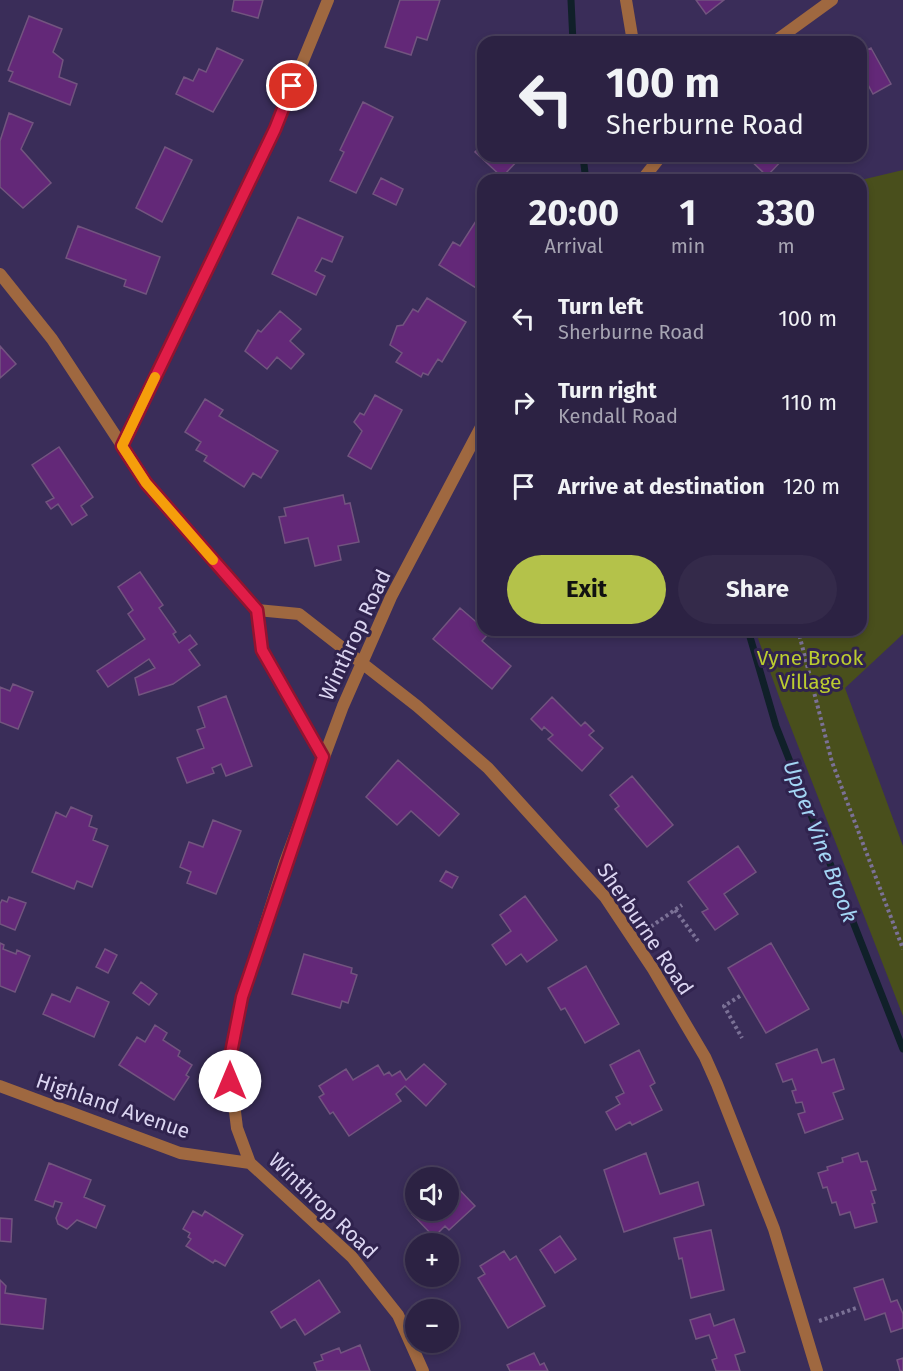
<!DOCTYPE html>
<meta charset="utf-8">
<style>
body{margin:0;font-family:"Fira Sans",sans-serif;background:#342a4a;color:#f1f3f6;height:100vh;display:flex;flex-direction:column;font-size:22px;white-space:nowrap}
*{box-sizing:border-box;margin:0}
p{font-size:20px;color:#a6a4b2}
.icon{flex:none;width:33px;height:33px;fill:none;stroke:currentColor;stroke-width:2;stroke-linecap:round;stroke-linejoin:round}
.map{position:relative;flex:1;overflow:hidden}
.details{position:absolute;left:477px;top:174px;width:390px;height:462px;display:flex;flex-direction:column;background:#2c2243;border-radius:18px;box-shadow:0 3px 9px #0003,0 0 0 2px #483f5c}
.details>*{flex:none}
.banner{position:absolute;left:477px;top:36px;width:390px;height:126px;border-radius:18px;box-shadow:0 3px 9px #0003,0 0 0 2px #483f5c;background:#2c2243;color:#f1f3f6;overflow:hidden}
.fabs{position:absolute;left:405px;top:1167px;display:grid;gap:12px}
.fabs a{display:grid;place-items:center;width:54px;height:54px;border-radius:50%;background:#2c2243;box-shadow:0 3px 9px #0003,0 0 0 2px #483f5c;font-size:30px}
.pin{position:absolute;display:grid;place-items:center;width:51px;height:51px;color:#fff;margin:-26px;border:3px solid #fff;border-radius:50%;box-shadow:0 2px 6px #0007}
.me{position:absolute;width:66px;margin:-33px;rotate:0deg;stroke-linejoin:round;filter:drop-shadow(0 0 4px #0008)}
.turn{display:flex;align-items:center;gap:21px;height:126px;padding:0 30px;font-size:27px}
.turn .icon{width:78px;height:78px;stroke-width:2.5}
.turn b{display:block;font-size:42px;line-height:51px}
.eta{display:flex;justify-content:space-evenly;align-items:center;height:102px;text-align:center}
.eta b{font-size:36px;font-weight:700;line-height:42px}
.button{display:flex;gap:12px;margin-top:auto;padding:12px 30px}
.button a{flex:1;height:69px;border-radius:36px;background:#b4c24a;color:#111;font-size:24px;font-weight:700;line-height:69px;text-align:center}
.button a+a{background:#342a4a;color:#f1f3f6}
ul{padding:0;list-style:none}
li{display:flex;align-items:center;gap:18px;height:84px;padding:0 30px}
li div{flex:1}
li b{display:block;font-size:22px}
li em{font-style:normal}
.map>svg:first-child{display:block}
.green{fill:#494f1c}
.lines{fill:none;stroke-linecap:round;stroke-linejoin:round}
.stream{stroke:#102029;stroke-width:7}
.building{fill:#632878;stroke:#72547f;stroke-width:1.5}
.path{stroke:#7b7196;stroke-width:4;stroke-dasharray:3 3;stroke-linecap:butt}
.street{stroke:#9f6840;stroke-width:12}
.route-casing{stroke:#92132f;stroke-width:15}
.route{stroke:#e11d48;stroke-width:10}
.slow{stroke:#f59e0b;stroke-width:10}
.labels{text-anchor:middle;stroke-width:6;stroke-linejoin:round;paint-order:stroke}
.street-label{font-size:21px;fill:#dbd5f1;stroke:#30234e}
.park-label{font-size:21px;fill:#bbcc30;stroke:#30234e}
.water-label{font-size:22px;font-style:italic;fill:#a3d5f4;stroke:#30234e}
</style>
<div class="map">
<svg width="903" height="1371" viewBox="0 0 903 1371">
<rect width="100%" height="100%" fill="#3a2d59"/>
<!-- green -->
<path class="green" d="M903 170V634L845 688 903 846V1016L781 702 755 630H861V180Z"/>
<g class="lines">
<!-- stream -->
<path class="stream" d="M571 0 573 42
M583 156 585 173
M748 630 776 726 903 1049"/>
</g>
<!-- building -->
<path class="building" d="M234 0H263L258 18 232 11Z
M400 0H440L427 40 417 37 411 55 385 47Z
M696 0H724L706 14Z
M29 16 62 29 53 52 63 60 59 77 77 84 70 105 9 81 13 72 8 70Z
M217 48 243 60 213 112 176 94 184 77 193 81 199 69 206 72Z
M871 48 891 84 873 94 867 83 861 86V53Z
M363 102 393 117 356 193 330 181 344 152 340 150Z
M9 113 33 123 21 149 51 183 23 208 0 187V141Z
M483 144V156H522L502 177 475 152Z
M165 147 192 160 162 222 136 208Z
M746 156H786L767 176Z
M381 178 403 189 396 205 373 194Z
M483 210V276L476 288 439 265 453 242 460 246Z
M298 217 343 237 332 262 322 258 315 271 325 276 316 295 272 274Z
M78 226 160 257 146 294 124 286 126 280 66 258Z
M427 298 466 322 442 362 438 359 428 375 423 373 421 377 396 362 402 353 390 345 397 326 403 325 413 309 418 312Z
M280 311 301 329 290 341 304 354 291 369 277 357 267 369 245 351 258 330 261 332Z
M0 346 16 364 0 378Z
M375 395 402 410 371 469 348 456 362 431 354 422 360 413 364 415Z
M205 399 223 410 219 416 278 451 261 478 253 473 244 487 204 461 207 456 196 450 201 442 185 432Z
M59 447 93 497 81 506 87 515 72 525 58 504 51 509 46 502 54 498 32 465Z
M343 495 345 504 350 503 359 542 338 546 341 560 315 566 308 538 285 543 279 517 286 516 284 508Z
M140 572 163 605 159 608 176 632 173 634 179 643 190 635 197 644 189 650 200 665 173 684 139 695 135 678 155 668 149 659 108 687 97 671 145 639 128 614 133 610 118 587Z
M460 608 489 633 482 641 511 666 492 689 433 639Z
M13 684 33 692 18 729 0 722V687L10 691Z
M226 696 252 766 226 776 221 764 212 768 214 773 187 783 177 758 204 748 197 730 205 727 198 707Z
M552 697 581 726 585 722 594 731 589 735 603 748 582 771 548 739 553 735 544 727 542 730 531 719Z
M398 760 459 814 439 836 411 811 397 825 366 797Z
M632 776 673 825 647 847 615 809 619 806 610 795Z
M71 807 92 816 89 826 97 829 93 840 108 846 92 887 77 881 74 889 32 872 56 812 66 817Z
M213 820 241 831 216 894 187 883 191 872 180 867 189 842 203 847Z
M738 846 756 872 724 894 738 914 715 930 702 912 708 909 688 882Z
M446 871 458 877 452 888 440 881Z
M525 896 557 940 527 962 521 954 506 965 492 945 511 931 500 915Z
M9 897 26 903 15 930 0 924V904L2 900 7 902Z
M0 943 4 945 3 949 16 954 17 950 30 956 15 992 0 986Z
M771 943 809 1009 766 1033 728 968Z
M105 949 117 955 108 973 96 967Z
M304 954 352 968 351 973 357 975 348 1003 342 1001 340 1008 292 994Z
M586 966 619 1024 585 1043 565 1008 561 1010 548 988Z
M141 982 157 994 149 1005 133 993Z
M77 987 109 1002 94 1037 43 1014 52 994 70 1002Z
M155 1025 167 1033 163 1040 180 1051 178 1056 192 1065 186 1075 189 1077 174 1100 119 1065 137 1037 145 1042Z
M817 1049 822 1063 834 1059 844 1089 833 1093 843 1119 805 1133 798 1114 805 1112 802 1102 796 1103 792 1091 796 1090 792 1079 783 1082 776 1064Z
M639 1050 655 1083 650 1086 662 1110 632 1125 630 1122 616 1130 606 1112 620 1104 616 1097 624 1093 610 1065Z
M424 1064 446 1084 426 1106 405 1086 396 1094 401 1101 349 1136 333 1112 330 1114 319 1097 324 1094 319 1086 346 1069 353 1080 378 1065 384 1075 389 1072 392 1076 400 1071 406 1080Z
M646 1153 660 1194 698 1182 704 1205 624 1232 604 1170Z
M858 1153 861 1162 867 1161 876 1190 871 1191 875 1203 872 1204 877 1222 855 1228 850 1212 840 1215 836 1202 832 1203 827 1187 823 1188 818 1173 828 1170 827 1167 843 1162 842 1158Z
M49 1163 91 1180 84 1197 105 1206 96 1228 77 1220 67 1229 58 1224 56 1218 62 1203 55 1201 53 1207 35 1200Z
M452 1182 475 1206 449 1230 445 1226 434 1237 412 1214 417 1210H448V1185Z
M193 1211 202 1216 205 1211 243 1235 225 1266 215 1260 213 1263 186 1246 191 1239 188 1237 190 1233 183 1229Z
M0 1218 12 1219 11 1242 0 1241Z
M711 1230 724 1290 691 1298 682 1258 679 1259 674 1238Z
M560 1236 576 1259 555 1273 540 1250Z
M504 1251 510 1260 516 1256 545 1306 508 1328 478 1278 485 1274 480 1266Z
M883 1279 891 1302 897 1300 903 1314V1328L891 1332 885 1313 865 1320 854 1288Z
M0 1280 6 1286 5 1293 46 1299 43 1329 0 1324Z
M319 1280 340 1312 305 1335 295 1319 281 1328 271 1312Z
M710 1314 714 1326 734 1319 745 1352 735 1355 740 1371H716L712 1360 717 1358 709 1335 696 1339 690 1320Z
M360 1345 370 1371H317L314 1363 323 1360 321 1355 339 1348 341 1353Z
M534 1353 540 1365 544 1363 548 1371H510L507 1365Z
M903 1358V1371H900L897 1360Z"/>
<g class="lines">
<!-- path -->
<path class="path" d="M798 630 832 762 903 949
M675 910 698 941
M646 930 682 905
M740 996 724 1006 742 1038
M819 1321 856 1308"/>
<!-- street -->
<path class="street" d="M626 0 633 42
M774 42 832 0
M642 180 661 156
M0 274 52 339 146 482 257 610 299 614 417 706 488 768 605 897 653 969 705 1057 717 1084 774 1229 817 1371
M122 446 275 129 328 0
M257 610 262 650 323 757
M0 1086 180 1153 250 1163
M423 1371 398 1315 352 1257 250 1163 237 1128 229 1063 242 997 285 862 343 706 391 597 483 423"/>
</g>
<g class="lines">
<!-- route casing -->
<g class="route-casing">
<path id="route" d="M230 1081 229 1063 242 997 323 757 262 650 257 610 146 483 122 446 275 129 292 86"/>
</g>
<!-- route -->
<use href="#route" class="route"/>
<!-- slow -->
<path class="slow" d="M155 377 122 446 146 483 213 560"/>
</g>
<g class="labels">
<!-- street labels -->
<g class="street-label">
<text transform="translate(355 635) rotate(-65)" y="7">Winthrop Road</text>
<text transform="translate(645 929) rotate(56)" y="7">Sherburne Road</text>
<text transform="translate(113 1106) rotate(19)" y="7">Highland Avenue</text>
<text transform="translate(323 1206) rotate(44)" y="7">Winthrop Road</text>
</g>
<!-- park labels -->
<g class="park-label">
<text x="810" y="665">Vyne Brook<tspan x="810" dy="24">Village</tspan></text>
</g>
<!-- water labels -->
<g class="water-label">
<text transform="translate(821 841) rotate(69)" y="8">Upper Vine Brook</text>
</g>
</g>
</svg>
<div class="fabs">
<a><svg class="icon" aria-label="sound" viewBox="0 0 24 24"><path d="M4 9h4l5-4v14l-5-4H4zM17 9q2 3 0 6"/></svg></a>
<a>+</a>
<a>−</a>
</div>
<div class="pin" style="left:292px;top:86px;background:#d93025"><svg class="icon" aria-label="arrive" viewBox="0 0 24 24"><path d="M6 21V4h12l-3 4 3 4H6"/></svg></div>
<svg class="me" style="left:230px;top:1081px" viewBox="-20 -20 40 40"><circle r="19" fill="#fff"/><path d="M0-13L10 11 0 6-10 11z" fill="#e11d48"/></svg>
<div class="banner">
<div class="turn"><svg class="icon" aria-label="left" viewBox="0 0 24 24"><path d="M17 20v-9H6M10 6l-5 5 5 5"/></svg><div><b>100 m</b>Sherburne Road</div></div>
</div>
<section class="details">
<div class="eta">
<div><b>20:00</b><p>Arrival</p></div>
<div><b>1</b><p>min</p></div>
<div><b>330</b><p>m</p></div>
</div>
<ul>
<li><svg class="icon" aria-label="left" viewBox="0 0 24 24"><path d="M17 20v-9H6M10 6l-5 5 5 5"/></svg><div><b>Turn left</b><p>Sherburne Road</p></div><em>100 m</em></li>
<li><svg class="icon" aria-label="right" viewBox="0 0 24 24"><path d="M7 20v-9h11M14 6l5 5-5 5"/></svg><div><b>Turn right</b><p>Kendall Road</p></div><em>110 m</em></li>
<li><svg class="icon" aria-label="arrive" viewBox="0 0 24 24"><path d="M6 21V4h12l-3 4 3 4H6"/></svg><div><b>Arrive at destination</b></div><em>120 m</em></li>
</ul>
<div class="button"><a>Exit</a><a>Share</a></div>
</section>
</div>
